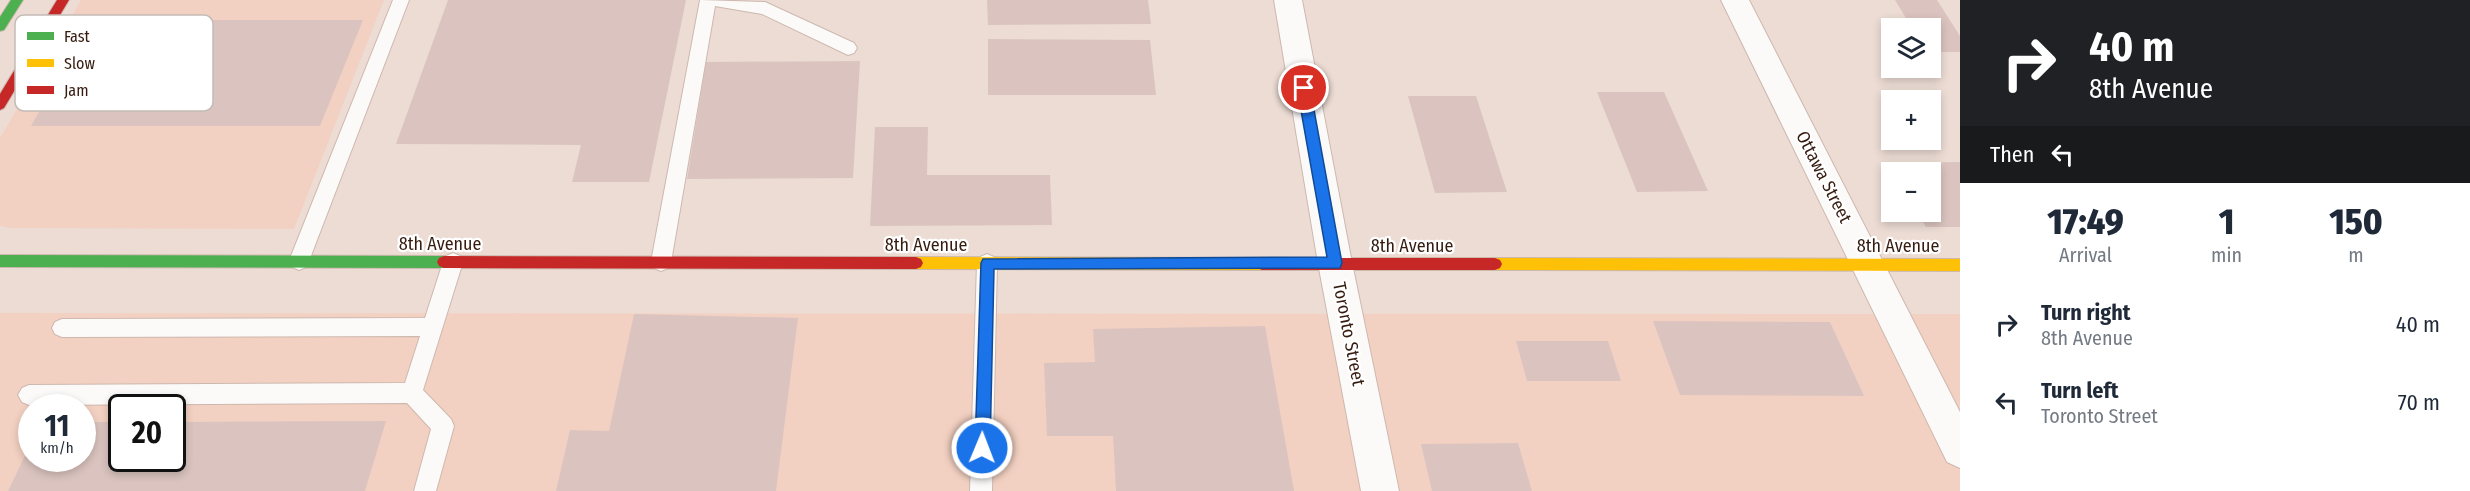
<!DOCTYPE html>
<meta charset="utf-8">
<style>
body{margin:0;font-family:"Fira Sans Condensed",sans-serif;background:#f6f6f7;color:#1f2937;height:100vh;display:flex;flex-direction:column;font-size:22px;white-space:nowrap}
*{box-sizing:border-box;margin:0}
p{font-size:20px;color:#747a83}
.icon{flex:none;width:33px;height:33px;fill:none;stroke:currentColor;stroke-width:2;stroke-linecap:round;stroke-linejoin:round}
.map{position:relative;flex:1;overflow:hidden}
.panel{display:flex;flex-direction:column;background:#fff;width:510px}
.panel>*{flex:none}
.top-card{background:#202124;color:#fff;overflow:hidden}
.controls{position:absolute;left:1881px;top:18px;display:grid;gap:12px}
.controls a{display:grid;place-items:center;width:60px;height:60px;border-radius:0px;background:#fff;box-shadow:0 3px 9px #0003;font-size:30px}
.speed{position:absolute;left:18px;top:394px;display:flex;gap:12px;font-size:30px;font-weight:700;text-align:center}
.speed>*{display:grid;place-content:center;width:78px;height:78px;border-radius:50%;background:#fff;box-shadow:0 3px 9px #0003;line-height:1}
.speed small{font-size:15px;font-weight:400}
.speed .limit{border:3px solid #111;border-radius:9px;background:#fff;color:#111}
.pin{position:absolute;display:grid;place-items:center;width:51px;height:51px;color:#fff;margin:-26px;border:3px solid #fff;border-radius:50%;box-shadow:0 2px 6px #0007}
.me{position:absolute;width:66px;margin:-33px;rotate:1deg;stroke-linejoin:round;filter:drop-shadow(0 0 4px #0008)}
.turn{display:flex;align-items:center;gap:21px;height:126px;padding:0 30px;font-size:27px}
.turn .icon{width:78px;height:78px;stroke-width:2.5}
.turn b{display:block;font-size:42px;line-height:51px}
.then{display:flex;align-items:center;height:57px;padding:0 30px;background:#0003;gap:12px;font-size:22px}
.eta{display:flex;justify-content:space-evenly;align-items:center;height:102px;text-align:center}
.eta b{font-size:36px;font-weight:800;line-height:42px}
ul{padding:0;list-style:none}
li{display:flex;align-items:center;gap:18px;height:78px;padding:0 30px}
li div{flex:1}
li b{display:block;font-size:22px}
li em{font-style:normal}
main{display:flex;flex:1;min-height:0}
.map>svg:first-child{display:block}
.built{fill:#f3d1c2;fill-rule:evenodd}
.building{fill:#dbc4bf}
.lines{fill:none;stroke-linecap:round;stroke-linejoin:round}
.lane-casing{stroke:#cdb8ae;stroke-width:2}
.street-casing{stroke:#cdb8ae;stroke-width:2}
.fast-casing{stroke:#cdb8ae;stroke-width:2}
.slow-casing{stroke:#cdb8ae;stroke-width:2}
.jam-casing{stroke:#cdb8ae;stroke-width:2}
.lane{fill:#fcfaf9;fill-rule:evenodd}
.street{fill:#fcfaf9;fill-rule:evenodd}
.fast{fill:#4caf50;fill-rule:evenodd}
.slow{fill:#ffc107;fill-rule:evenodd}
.jam{fill:#c62828;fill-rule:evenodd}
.route{fill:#1a73e8;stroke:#114b97;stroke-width:1.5}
.labels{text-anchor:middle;stroke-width:4.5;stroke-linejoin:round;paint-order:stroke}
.street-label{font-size:18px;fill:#361b0f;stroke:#fff}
.key{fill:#fff;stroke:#c3bbb7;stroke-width:1.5}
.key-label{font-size:16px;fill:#361b0f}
</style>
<main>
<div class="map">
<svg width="1960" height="491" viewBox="0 0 1960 491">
<rect width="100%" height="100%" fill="#ecdcd4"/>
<!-- built -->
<path class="built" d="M81 0H384L294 229 10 228 0 226V138Z
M0 313 1960 314V491H0ZM32 408H82V459H32ZM122 408H172V459H122Z"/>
<!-- building -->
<path class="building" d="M448 0H686L649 182H572L581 145 396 144Z
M987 0H1148L1151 24 988 25Z
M1895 0H1937L1960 36V52H1930V28H1912Z
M91 20H363L320 126H31Z
M988 39 1150 40 1156 95H988Z
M860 61 853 178 687 179 706 62Z
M1597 92H1664L1708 191 1637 192Z
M1408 96H1476L1507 192 1435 193Z
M875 127H928L927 175H1050L1052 225 870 226Z
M1960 162V227H1926L1917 212H1930V172H1895L1890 163Z
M634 314 798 318 776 491H556L570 430 609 431Z
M1653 321 1830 322 1864 396 1680 395Z
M1265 326 1294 491H1116L1113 436H1047L1044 363 1095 362 1093 329Z
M1516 341H1608L1621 381H1527Z
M386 421 365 491H8L32 441V459H82V422H122V459H172V422Z
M1518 443 1532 491H1432L1421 444Z"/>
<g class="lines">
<!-- lane casing -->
<g class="lane-casing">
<path id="lane" d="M393 0H409L309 261 306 267 299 270 292 267 289 261Z
M700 0 765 2 854 43 857 48 854 53 848 55 762 14 715 6 671 262 668 268 661 271 654 268 651 262Z
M453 253 460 256 463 262 423 390 451 419 454 426 436 491H414L431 429 407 403 29 405 22 402 18 395 22 388 29 385 405 383 420 336 62 337 55 334 52 328 55 322 62 319 425 318 443 262 446 256Z
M987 254 994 257 997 263 992 491H970L977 263 980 257Z"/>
</g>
<!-- street casing -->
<g class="street-casing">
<path id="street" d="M1274 0H1302L1352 263 1399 491H1361L1318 263Z
M1721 0H1749L1960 412V468L1947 462Z"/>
</g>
<!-- fast casing -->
<g class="fast-casing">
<path id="fast" d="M11 0H23L4 30 0 31V17Z
M0 255 444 256 449 258 451 262 449 266 444 268 0 267Z"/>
</g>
<!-- slow casing -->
<g class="slow-casing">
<path id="slow" d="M916 257 1262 258 1267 260 1269 264 1267 268 1262 270 916 269 911 267 909 263 911 259Z
M1495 258 1960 259V271L1495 270 1490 268 1488 264 1490 260Z"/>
</g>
<!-- jam casing -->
<g class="jam-casing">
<path id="jam" d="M57 0H69L4 108 0 110V94Z
M444 256 916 257 921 259 923 263 921 267 916 269 444 268 439 266 437 262 439 258Z
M1262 258H1495L1500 260 1502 264 1500 268 1495 270H1262L1257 268 1255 264 1257 260Z"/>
</g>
<!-- lane -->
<use href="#lane" class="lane"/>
<!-- street -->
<use href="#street" class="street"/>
<!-- fast -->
<use href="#fast" class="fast"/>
<!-- slow -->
<use href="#slow" class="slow"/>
<!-- jam -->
<use href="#jam" class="jam"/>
</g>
<!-- route -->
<path class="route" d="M1304 83 1310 88 1342 263 1340 268 994 269 990 448 988 453 982 455 977 453 975 448 981 263 983 259 1327 257 1297 88Z"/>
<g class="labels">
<!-- street labels -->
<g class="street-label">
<text transform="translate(1824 177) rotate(63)" y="6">Ottawa Street</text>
<text x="440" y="250">8th Avenue</text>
<text x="926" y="251">8th Avenue</text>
<text x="1412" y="252">8th Avenue</text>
<text x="1898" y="252">8th Avenue</text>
<text transform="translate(1349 334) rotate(79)" y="6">Toronto Street</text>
</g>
</g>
<!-- legend -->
<rect x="15" y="15" width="198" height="96" rx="9" class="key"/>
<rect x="27" y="32" width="27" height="8" fill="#4caf50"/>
<rect x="27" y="59" width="27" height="8" fill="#ffc107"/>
<rect x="27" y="86" width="27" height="8" fill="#c62828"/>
<g class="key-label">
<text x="64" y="42">Fast</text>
<text x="64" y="69">Slow</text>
<text x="64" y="96">Jam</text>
</g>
</svg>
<div class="controls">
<a><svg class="icon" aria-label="layers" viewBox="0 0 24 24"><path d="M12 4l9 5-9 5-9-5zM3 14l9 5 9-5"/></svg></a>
<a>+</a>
<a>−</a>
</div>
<div class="speed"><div>11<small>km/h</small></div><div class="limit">20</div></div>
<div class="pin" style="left:1304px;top:88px;background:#d93025"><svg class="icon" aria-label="arrive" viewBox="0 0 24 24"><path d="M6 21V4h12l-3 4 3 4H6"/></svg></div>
<svg class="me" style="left:982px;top:448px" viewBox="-20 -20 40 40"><circle r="17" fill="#1a73e8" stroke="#fff" stroke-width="3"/><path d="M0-11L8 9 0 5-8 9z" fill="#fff"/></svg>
</div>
<section class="panel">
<div class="top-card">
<div class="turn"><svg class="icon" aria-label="right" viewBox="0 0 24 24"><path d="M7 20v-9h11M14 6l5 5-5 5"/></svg><div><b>40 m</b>8th Avenue</div></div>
<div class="then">Then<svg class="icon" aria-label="left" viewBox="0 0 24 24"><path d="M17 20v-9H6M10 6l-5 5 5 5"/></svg></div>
</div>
<div class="eta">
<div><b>17:49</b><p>Arrival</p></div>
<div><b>1</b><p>min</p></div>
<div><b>150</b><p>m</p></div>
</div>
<ul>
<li><svg class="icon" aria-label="right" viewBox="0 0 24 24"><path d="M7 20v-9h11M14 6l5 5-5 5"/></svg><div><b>Turn right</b><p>8th Avenue</p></div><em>40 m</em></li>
<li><svg class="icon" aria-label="left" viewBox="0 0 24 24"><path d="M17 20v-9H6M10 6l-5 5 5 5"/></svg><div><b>Turn left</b><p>Toronto Street</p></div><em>70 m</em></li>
</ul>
</section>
</main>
